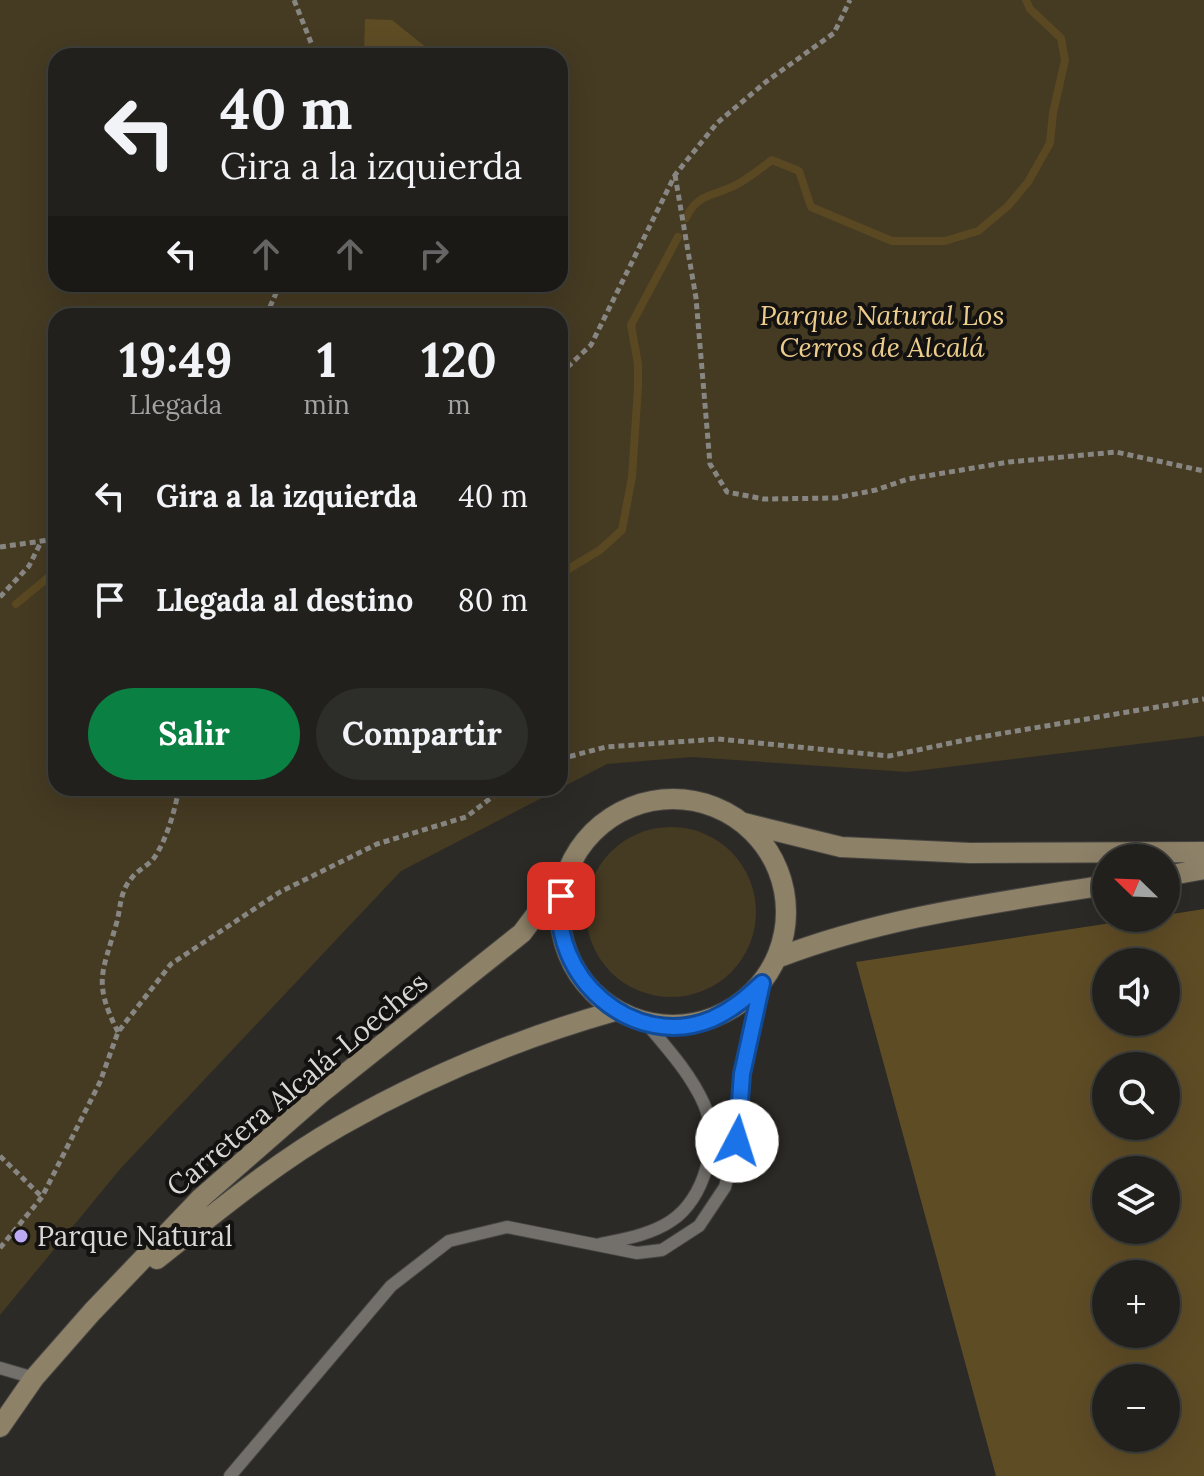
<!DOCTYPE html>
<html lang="es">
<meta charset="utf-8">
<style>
body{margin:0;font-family:Lora,serif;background:#2d2d29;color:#f1f3f6;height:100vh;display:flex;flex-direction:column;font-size:30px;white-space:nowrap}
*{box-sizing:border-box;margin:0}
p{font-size:26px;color:#a2a3a3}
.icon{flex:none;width:44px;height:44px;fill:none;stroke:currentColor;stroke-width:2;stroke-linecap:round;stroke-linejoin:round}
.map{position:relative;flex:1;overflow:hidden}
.panel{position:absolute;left:48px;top:308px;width:520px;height:488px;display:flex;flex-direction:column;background:#21201c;border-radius:24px;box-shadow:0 8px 32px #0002,0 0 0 2px #3e3e3b}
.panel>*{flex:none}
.banner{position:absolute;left:48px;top:48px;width:520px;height:244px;border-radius:24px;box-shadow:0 8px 32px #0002,0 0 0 2px #3e3e3b;background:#21201c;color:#f1f3f6;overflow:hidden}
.needle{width:52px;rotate:293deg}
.controls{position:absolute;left:1092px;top:844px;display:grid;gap:16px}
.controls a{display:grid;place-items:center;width:88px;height:88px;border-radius:50%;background:#21201c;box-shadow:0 8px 32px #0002,0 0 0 2px #3e3e3b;font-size:40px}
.pin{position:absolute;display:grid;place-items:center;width:68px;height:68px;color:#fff;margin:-34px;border-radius:16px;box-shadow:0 4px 12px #0006}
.me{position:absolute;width:88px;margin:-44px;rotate:5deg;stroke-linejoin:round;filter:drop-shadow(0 0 6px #0008)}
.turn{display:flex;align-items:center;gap:28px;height:168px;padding:0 40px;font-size:36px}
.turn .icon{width:104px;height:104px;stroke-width:2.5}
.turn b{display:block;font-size:56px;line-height:68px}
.lanes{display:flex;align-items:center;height:76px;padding:0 40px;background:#0003;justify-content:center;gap:40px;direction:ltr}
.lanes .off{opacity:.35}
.eta{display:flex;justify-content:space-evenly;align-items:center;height:136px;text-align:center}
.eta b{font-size:48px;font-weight:800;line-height:56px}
.primary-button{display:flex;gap:16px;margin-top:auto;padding:16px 40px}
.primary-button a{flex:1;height:92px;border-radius:48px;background:#0b8043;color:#fff;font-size:32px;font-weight:800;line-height:92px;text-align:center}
.primary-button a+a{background:#2d2d29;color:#f1f3f6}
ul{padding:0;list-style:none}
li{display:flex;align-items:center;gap:24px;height:104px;padding:0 40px}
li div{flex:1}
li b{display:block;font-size:30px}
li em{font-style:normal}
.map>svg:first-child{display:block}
.green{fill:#453a22;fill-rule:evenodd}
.forest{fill:#5e4c25;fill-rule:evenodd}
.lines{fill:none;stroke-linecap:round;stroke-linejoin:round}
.stream{stroke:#594821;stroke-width:8}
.service-casing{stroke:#474542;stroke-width:14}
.secondary-casing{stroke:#474542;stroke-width:22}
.path{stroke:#878682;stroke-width:5;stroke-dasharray:6 4;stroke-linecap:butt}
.service{stroke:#73706b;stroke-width:12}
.secondary{stroke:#8d8168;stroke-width:20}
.route-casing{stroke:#114b97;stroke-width:20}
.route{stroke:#1a73e8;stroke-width:14}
.poi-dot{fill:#bcaaf5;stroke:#131211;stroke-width:3}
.labels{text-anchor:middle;stroke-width:8;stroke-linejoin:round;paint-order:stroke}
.park-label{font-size:28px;font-style:italic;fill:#edcd8c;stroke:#131211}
.street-label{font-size:28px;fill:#d9d8d5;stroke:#131211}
.poi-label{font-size:28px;fill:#d9d8d5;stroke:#131211;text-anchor:start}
</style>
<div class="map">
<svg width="1204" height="1476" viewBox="0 0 1204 1476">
<rect width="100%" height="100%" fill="#2c2a26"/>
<!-- green -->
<path class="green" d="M0 0H1204V736L907 772 692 757 607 764 401 871 121 1168 0 1315ZM56 56H560V284H56ZM56 316H560V788H56Z
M586 912a85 85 0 1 1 170 0a85 85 0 1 1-170 0Z"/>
<!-- forest -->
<path class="forest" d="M365 19 392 20 437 56H364Z
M1204 909V1476H996L856 962 1144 918H1166V915ZM1106 962H1166V1022H1106ZM1106 1066H1166V1126H1106ZM1106 1170H1166V1230H1106ZM1106 1274H1166V1334H1106ZM1106 1378H1166V1438H1106Z"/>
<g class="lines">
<!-- stream -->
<path class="stream" d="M686 218C697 193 715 196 736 185 749 178 761 168 772 160L799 171 811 207 892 241H945L978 231 1008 206 1028 182 1050 143 1053 113 1065 60 1061 38 1030 9 1026 0
M560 574 600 550 622 530 632 477 638 387V364L631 325 678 237
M16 604 56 571"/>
<!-- service casing -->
<g class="service-casing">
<path id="service" d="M600 1244C624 1239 650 1235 671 1221 705 1199 720 1141 704 1104 690 1073 667 1048 646 1023
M0 1368 34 1378
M230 1476 391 1286 449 1241 507 1227 637 1253 662 1250 699 1226 725 1187 737 1141 742 1074 762 983"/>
</g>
<!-- secondary casing -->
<g class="secondary-casing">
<path id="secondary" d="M560 912a113 113 0 1 1 226 0a113 113 0 1 1-226 0Z
M744 823 841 847 970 853 1204 852
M1166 876 1204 869
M777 958C883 917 994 903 1106 885
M157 1259C215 1213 275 1163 340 1126 426 1077 520 1038 615 1011
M0 1427 34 1378 92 1312 201 1198 320 1094 522 933 564 877"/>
</g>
<!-- path -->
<path class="path" d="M294 0 312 45V56
M675 175 696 298 710 464 727 492 764 499 836 498 876 490 908 479 1009 462 1116 452 1204 471
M266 316 280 284
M560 374 591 345 675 175 717 123 767 81 834 33 850 0
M0 547 56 539
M0 597 29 566 41 542
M560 759 606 747 718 739 889 756 975 738 1204 699
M118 1032C93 982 102 974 116 925 121 909 119 893 131 879 137 870 148 866 154 858 167 839 175 810 179 788
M0 1156 42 1197
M0 1248 42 1197 100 1082 118 1032 171 964 280 892 377 844 466 817 504 788"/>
<!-- service -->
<use href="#service" class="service"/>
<!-- secondary -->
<use href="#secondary" class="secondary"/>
</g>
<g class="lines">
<!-- route casing -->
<g class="route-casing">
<path id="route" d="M561 896C549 976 633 1052 712 1019 732 1010 746 998 762 983L742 1074 737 1141"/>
</g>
<!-- route -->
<use href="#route" class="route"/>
</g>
<!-- markers -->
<circle class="poi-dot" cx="21" cy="1236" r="8"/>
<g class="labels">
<!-- park labels -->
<g class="park-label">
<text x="882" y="325">Parque Natural Los<tspan x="882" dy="32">Cerros de Alcalá</tspan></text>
</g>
<!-- street labels -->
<g class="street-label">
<text transform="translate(297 1084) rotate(-40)" y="10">Carretera Alcalá-Loeches</text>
</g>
<!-- poi labels -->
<g class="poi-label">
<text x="37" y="1246">Parque Natural</text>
</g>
</g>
</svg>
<div class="controls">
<a><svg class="needle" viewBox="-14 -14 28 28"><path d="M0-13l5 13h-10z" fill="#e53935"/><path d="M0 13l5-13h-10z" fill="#a2a3a3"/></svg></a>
<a><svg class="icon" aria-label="sound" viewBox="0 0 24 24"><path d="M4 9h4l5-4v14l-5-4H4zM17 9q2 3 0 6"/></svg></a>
<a><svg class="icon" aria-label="search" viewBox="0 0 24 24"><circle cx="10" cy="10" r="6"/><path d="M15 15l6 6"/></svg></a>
<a><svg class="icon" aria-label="layers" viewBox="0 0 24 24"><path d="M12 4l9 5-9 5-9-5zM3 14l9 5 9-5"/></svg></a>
<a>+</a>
<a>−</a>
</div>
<div class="pin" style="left:561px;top:896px;background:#d93025"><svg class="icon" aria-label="arrive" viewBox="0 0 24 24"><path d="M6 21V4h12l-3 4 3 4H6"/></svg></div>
<svg class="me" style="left:737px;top:1141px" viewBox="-20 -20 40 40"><circle r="19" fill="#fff"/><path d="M0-13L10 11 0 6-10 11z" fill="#1a73e8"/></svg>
<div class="banner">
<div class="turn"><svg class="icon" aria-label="left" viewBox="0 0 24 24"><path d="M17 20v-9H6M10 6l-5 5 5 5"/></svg><div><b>40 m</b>Gira a la izquierda</div></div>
<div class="lanes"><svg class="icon" aria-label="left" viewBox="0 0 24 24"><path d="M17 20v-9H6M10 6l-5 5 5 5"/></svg><svg class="icon off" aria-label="ahead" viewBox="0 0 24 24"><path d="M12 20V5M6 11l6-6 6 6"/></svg><svg class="icon off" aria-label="ahead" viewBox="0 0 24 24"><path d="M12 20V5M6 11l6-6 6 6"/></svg><svg class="icon off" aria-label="right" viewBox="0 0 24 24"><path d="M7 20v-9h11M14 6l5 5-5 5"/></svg></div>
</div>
<section class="panel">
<div class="eta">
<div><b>19:49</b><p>Llegada</p></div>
<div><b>1</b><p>min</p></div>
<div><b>120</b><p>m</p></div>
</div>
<ul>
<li><svg class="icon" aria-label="left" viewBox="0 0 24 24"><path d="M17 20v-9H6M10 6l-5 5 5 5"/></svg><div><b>Gira a la izquierda</b></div><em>40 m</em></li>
<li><svg class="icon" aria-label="arrive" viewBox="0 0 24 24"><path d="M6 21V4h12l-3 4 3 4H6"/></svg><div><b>Llegada al destino</b></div><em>80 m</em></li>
</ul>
<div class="primary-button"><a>Salir</a><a>Compartir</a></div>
</section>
</div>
